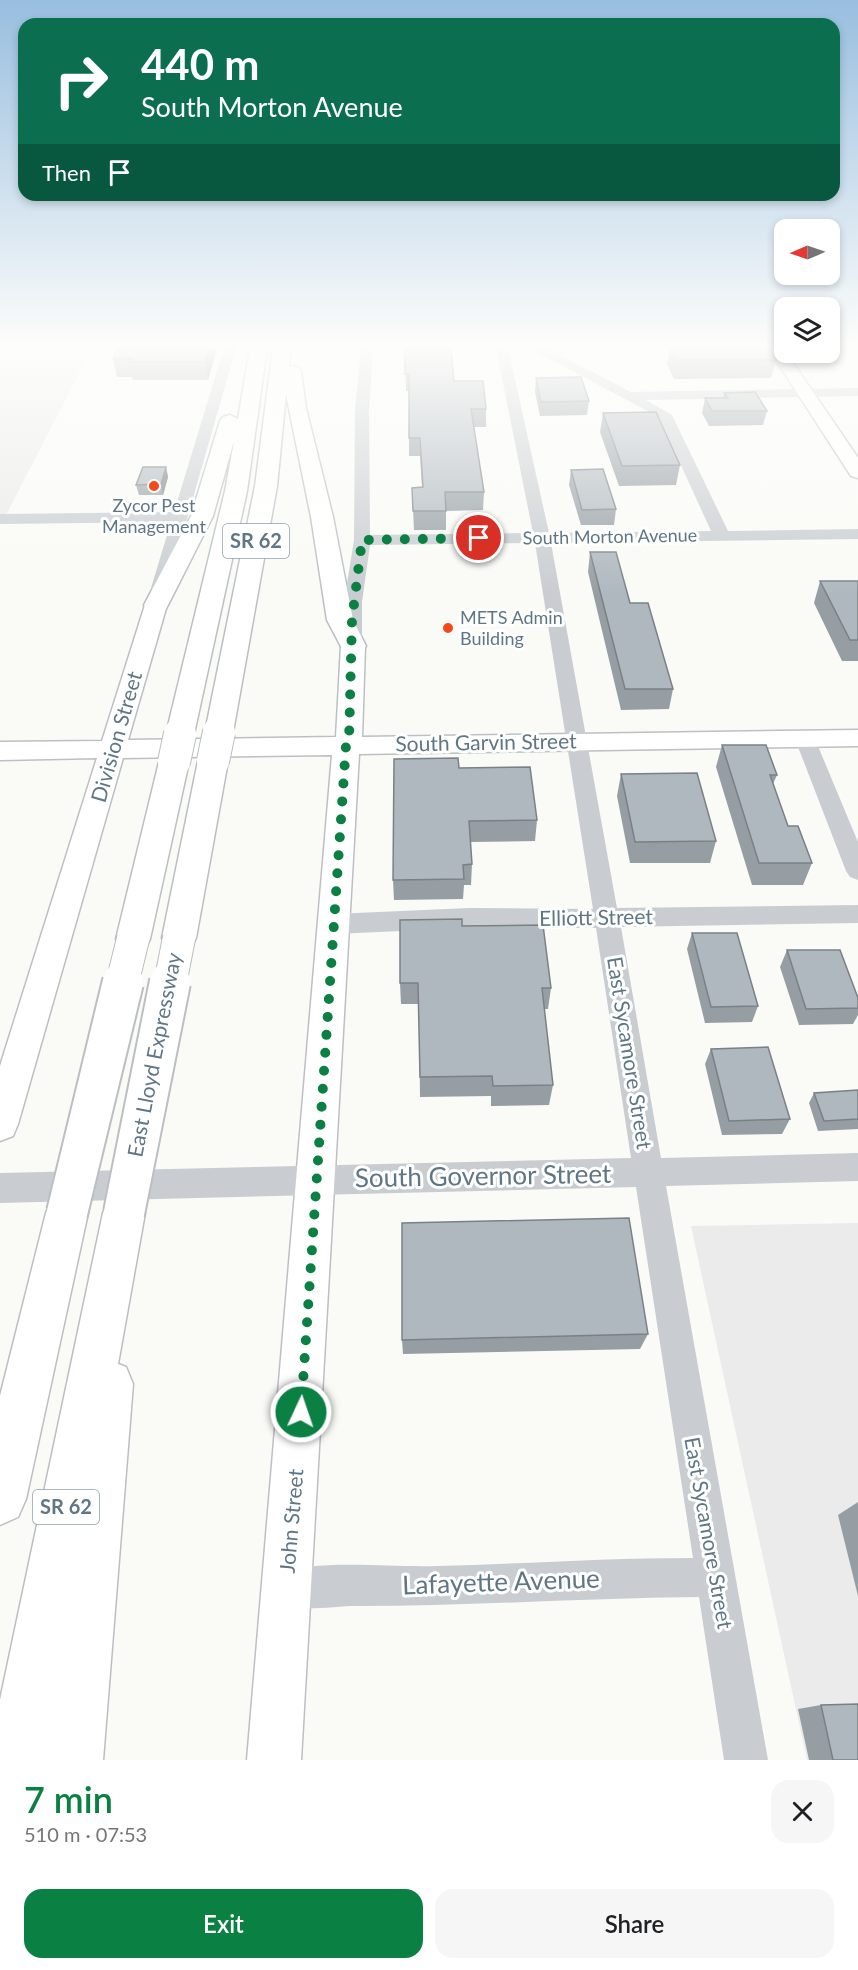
<!DOCTYPE html>
<meta charset="utf-8">
<style>
body{margin:0;font-family:Lato,sans-serif;background:#f6f6f6;color:#202124;height:100vh;display:flex;flex-direction:column;font-size:22px;white-space:nowrap}
*{box-sizing:border-box;margin:0}
p{font-size:20px;color:#757577}
.icon{flex:none;width:33px;height:33px;fill:none;stroke:currentColor;stroke-width:2;stroke-linecap:round;stroke-linejoin:round}
.map{position:relative;height:1760px;overflow:hidden}
.drawer{display:flex;flex-direction:column;background:#fff;flex:1}
.drawer>*{flex:none}
.banner{position:absolute;left:18px;top:18px;width:822px;height:183px;border-radius:18px;box-shadow:0 3px 9px #0003;background:#0b6e4f;color:#fff;overflow:hidden}
.needle{width:39px;rotate:268deg}
.buttons{position:absolute;left:774px;top:219px;display:grid;gap:12px}
.buttons a{display:grid;place-items:center;width:66px;height:66px;border-radius:12px;background:#fff;box-shadow:0 3px 9px #0003;font-size:30px}
.pin{position:absolute;display:grid;place-items:center;width:51px;height:51px;color:#fff;margin:-26px;border:3px solid #fff;border-radius:50%;box-shadow:0 2px 6px #0007}
.me{position:absolute;width:66px;margin:-33px;rotate:3deg;stroke-linejoin:round;filter:drop-shadow(0 0 4px #0008)}
.turn{display:flex;align-items:center;gap:21px;height:126px;padding:0 24px;font-size:27px}
.turn .icon{width:78px;height:78px;stroke-width:2.5}
.turn b{display:block;font-size:42px;line-height:51px}
.then{display:flex;align-items:center;height:57px;padding:0 24px;background:#0003;gap:12px;font-size:22px}
.round{display:grid;place-items:center;flex:none;width:63px;height:63px;border-radius:18px;background:#f6f6f6}
.headline{display:flex;align-items:center;justify-content:space-between;height:102px;padding:0 24px}
h1{font-size:36px;font-weight:600;line-height:45px;color:#0b8043}
.cta{display:flex;gap:12px;margin-top:auto;padding:12px 24px}
.cta a{flex:1;height:69px;border-radius:18px;background:#0b8043;color:#fff;font-size:24px;font-weight:600;line-height:69px;text-align:center}
.cta a+a{background:#f6f6f6;color:#202124}
.map>svg:first-child{display:block}
.built{fill:#eaebea}
.lines{fill:none;stroke-linecap:round;stroke-linejoin:round}
.major-casing{stroke:#bcc0c4;stroke-width:3}
.highway-casing{stroke:#bbbfc2;stroke-width:3}
.minor{fill:#c9cdd1;fill-rule:evenodd}
.major{fill:#fff;fill-rule:evenodd}
.highway{fill:#fff;fill-rule:evenodd}
.highway-bridge-far1-casing{stroke:#bbbfc2;stroke-width:34;stroke-linecap:butt}
.highway-bridge-casing{stroke:#bbbfc2;stroke-width:44;stroke-linecap:butt}
.highway-bridge-far1{stroke:#fff;stroke-width:32}
.highway-bridge{stroke:#fff;stroke-width:40}
.wall{fill:#969ea4}
.shaded-wall{fill:#7a8186}
.building{fill:#afb8bf;stroke:#7a8186;stroke-width:1.5}
.route{stroke:#0b8043;stroke-width:10;stroke-dasharray:0 18}
.poi-dot{fill:#f6481a;stroke:#fff;stroke-width:2}
.labels{text-anchor:middle;stroke-width:6;stroke-linejoin:round;paint-order:stroke}
.far-poi-label{font-size:18px;fill:#617685;stroke:#fff}
.far-street-label{font-size:18px;fill:#617685;stroke:#fff}
.shield{fill:#fff;stroke:#909faa;stroke-width:1.5}
.shield-label{font-size:20px;font-weight:bold;fill:#617685}
.street-label{font-size:21px;fill:#617685;stroke:#fff}
.near-street-label{font-size:26px;fill:#617685;stroke:#fff}
</style>
<div class="map">
<svg width="858" height="1760" viewBox="0 0 858 1760">
<rect width="100%" height="100%" fill="#fafaf7"/>
<!-- built -->
<path class="built" d="M0 348H92L4 519H0Z
M858 1223V1760H807L691 1226Z"/>
<g class="lines">
<!-- major casing -->
<g class="major-casing">
<path id="major" d="M768 348H783L858 458V478L851 476Z
M156 598 164 600 167 605 128 740 336 737 341 646 345 641 353 639 361 641 365 646 362 737 858 730V746L359 754 301 1760H247L332 755 123 758 18 1124 13 1136 0 1141V1066L97 758 0 760V742L102 741 145 605 148 600Z"/>
</g>
<!-- highway casing -->
<g class="highway-casing">
<path id="highway" d="M250 348H267L247 491 194 734 190 741 180 743 170 741 166 734 225 491 234 441 213 516 168 605 165 610 156 612 147 610 144 605 191 516 220 421 223 417 230 415 238 419Z
M273 348H291L289 366 298 367 301 371 306 408 333 517 353 620 366 646 362 652 353 654 344 652 327 620 311 517 286 394 277 486 233 732 229 739 219 741 209 739 205 732 255 486Z
M213 751 223 754 228 761 196 938 191 948 179 952 167 948 162 938 198 761 203 754Z
M174 752 184 755 189 762 150 939 145 949 133 953 121 949 116 939 159 762 164 755Z
M67 1192 82 1198 88 1213 26 1499 18 1517 0 1525V1396L46 1213 52 1198Z
M124 1192 139 1198 145 1213 118 1364 126 1367 133 1384 103 1760H0V1700L103 1213 109 1198Z"/>
</g>
<!-- minor -->
<path class="minor" d="M224 348H236L166 592H154L151 588 171 522 0 524V514L174 512Z
M361 348H373L369 410 370 535 533 533 496 348H508L549 533 711 531 659 417 529 348H546L631 392 858 388V396L646 400 672 415 728 531 858 529V539L551 543 617 908 858 905V923L621 927 661 1158 858 1153V1181L666 1186 768 1760H724L699 1597C585 1598 472 1606 358 1606 332 1606 297 1613 273 1603L267 1589 273 1575C315 1558 390 1568 437 1566 522 1564 607 1558 693 1558L636 1187 0 1203V1173L631 1158 596 928H469L334 934 325 931 322 924 325 917 334 914 469 908 593 909 535 543 370 545 362 602V646L360 650H346L344 646V602L354 540 355 410Z
M805 732 812 734 815 739 858 842V880L850 877 846 871 795 739 798 734Z"/>
<!-- major -->
<use href="#major" class="major"/>
<!-- highway -->
<use href="#highway" class="highway"/>
<!-- highway-bridge-far1 casing -->
<g class="highway-bridge-far1-casing">
<path id="highway-bridge-far1" d="M213 761 219 732
M174 762 180 734
M122 984 133 939
M170 984 179 938"/>
</g>
<!-- highway-bridge casing -->
<g class="highway-bridge-casing">
<path id="highway-bridge" d="M67 1213 123 982
M124 1213 170 982"/>
</g>
<!-- highway-bridge-far1 -->
<use href="#highway-bridge-far1" class="highway-bridge-far1"/>
<!-- highway-bridge -->
<use href="#highway-bridge" class="highway-bridge"/>
</g>
<!-- wall -->
<path class="wall" d="M118 348H217L208 380H133L132 377H117L113 359Z
M405 348 454 381 486 409V427H474L484 492 483 510 446 511V530H414L412 488 422 487 420 456H409V391H406Z
M670 348H769L776 360 771 378 674 379 667 364Z
M536 378 589 401 587 415 540 416 535 392Z
M724 393 767 411 763 425 709 426 702 413 705 398H723Z
M603 413 680 465 676 485 619 486 600 432Z
M166 467 168 477 163 495H139L136 485Z
M571 470 616 509 614 525H581L569 485Z
M590 552 630 603 673 689 669 709 621 710 588 572Z
M820 581H858V661H842L814 603Z
M722 745 777 775 773 784 788 826 812 863 803 885H752L716 767Z
M459 768 537 820 535 841 470 842 472 864 471 885H464L463 899 394 900 393 880Z
M621 774 716 841 710 863H630L617 796Z
M462 926 551 988 548 1009H544L553 1085 549 1105 491 1106V1096L420 1097 419 1004H401L400 983Z
M692 933 758 1006 752 1022 705 1023 687 949Z
M787 950 858 998V1015L853 1024 799 1025 780 967Z
M711 1049 790 1119 782 1134 722 1135 705 1064Z
M858 1090V1129L818 1131 809 1103 814 1093Z
M648 1334 640 1349 403 1354 402 1340Z
M858 1502V1596L838 1515Z
M821 1705 858 1760H809L798 1709Z"/>
<!-- shaded-wall -->
<path class="shaded-wall" d="M209 348H217L208 380 205 362Z
M166 467 168 477 163 495 161 484Z"/>
<!-- building -->
<path class="building" d="M118 348H209L205 362H129L131 359H113Z
M405 348H451L454 381H483L486 409H471L484 492H445L446 511H413L412 488 423 487 420 438H409V374H405Z
M671 348H769L776 360H677Z
M581 377 589 401 541 402 536 378Z
M755 392 767 411H712L705 398H728L724 393Z
M656 412 680 465 622 466 603 413Z
M143 467H166L161 484 136 485Z
M603 469 616 509 582 510 571 470Z
M590 552H616L630 603H648L673 689H625Z
M820 581H858V640H850Z
M722 745H766L777 775H770L788 826H798L812 863H759Z
M458 758 459 768 530 767 537 820 469 821 472 864 463 865 464 879 393 880 394 759Z
M697 773 716 841 635 842 621 774Z
M462 919V926L543 925 551 988H542L553 1085 493 1086 492 1076 420 1077 418 983H400V920Z
M692 933H737L758 1006 711 1007Z
M787 950H840L858 998V1008L806 1009Z
M768 1047 790 1119 729 1121 711 1049Z
M858 1090V1119L824 1121 814 1093Z
M629 1218 648 1334 402 1340V1223Z
M858 1704V1760H833L821 1705Z"/>
<!-- sky -->
<linearGradient id="sky" x2="0" y2="1"><stop stop-color="#98bedf"/><stop offset="0.58" stop-color="#fdfdfb"/><stop offset="1" stop-color="#fdfdfb" stop-opacity="0"/></linearGradient>
<rect width="858" height="595" fill="url(#sky)"/>
<g class="lines">
<!-- route -->
<path class="route" d="M301 1412 346 745 349 741 352 620 362 540 479 538"/>
</g>
<!-- markers -->
<g class="poi-dot">
<circle cx="154" cy="486" r="6"/>
<circle cx="448" cy="628" r="6"/>
</g>
<g class="labels">
<!-- far-poi labels -->
<g class="far-poi-label">
<text x="154" y="512">Zycor Pest<tspan x="154" dy="21">Management</tspan></text>
<text x="460" y="624" text-anchor="start">METS Admin<tspan x="460" dy="21">Building</tspan></text>
</g>
<!-- far-street labels -->
<g class="far-street-label">
<text transform="translate(610 537) rotate(-1)" y="6">South Morton Avenue</text>
</g>
<!-- shield labels -->
<g class="shield">
<rect x="223" y="524" width="66" height="34" rx="4.5"/>
<rect x="33" y="1490" width="66" height="34" rx="4.5"/>
</g>
<g class="shield-label">
<text x="256" y="548">SR 62</text>
<text x="66" y="1514">SR 62</text>
</g>
<!-- street labels -->
<g class="street-label">
<text transform="translate(117 737) rotate(-74)" y="7">Division Street</text>
<text transform="translate(486 743) rotate(-1)" y="7">South Garvin Street</text>
<text transform="translate(596 918) rotate(-1)" y="7">Elliott Street</text>
<text transform="translate(629 1053) rotate(81)" y="7">East Sycamore Street</text>
<text transform="translate(155 1055) rotate(-79)" y="7">East Lloyd Expressway</text>
<text transform="translate(292 1521) rotate(-85)" y="7">John Street</text>
<text transform="translate(708 1533) rotate(80)" y="7">East Sycamore Street</text>
</g>
<!-- near-street labels -->
<g class="near-street-label">
<text transform="translate(483 1176) rotate(-1)" y="9">South Governor Street</text>
<text transform="translate(501 1582) rotate(-2)" y="9">Lafayette Avenue</text>
</g>
</g>
</svg>
<div class="buttons">
<a><svg class="needle" viewBox="-14 -14 28 28"><path d="M0-13l5 13h-10z" fill="#e53935"/><path d="M0 13l5-13h-10z" fill="#757577"/></svg></a>
<a><svg class="icon" aria-label="layers" viewBox="0 0 24 24"><path d="M12 4l9 5-9 5-9-5zM3 14l9 5 9-5"/></svg></a>
</div>
<div class="pin" style="left:479px;top:538px;background:#d93025"><svg class="icon" aria-label="arrive" viewBox="0 0 24 24"><path d="M6 21V4h12l-3 4 3 4H6"/></svg></div>
<svg class="me" style="left:301px;top:1412px" viewBox="-20 -20 40 40"><circle r="17" fill="#0b8043" stroke="#fff" stroke-width="3"/><path d="M0-11L8 9 0 5-8 9z" fill="#fff"/></svg>
<div class="banner">
<div class="turn"><svg class="icon" aria-label="right" viewBox="0 0 24 24"><path d="M7 20v-9h11M14 6l5 5-5 5"/></svg><div><b>440 m</b>South Morton Avenue</div></div>
<div class="then">Then<svg class="icon" aria-label="arrive" viewBox="0 0 24 24"><path d="M6 21V4h12l-3 4 3 4H6"/></svg></div>
</div>
</div>
<section class="drawer">
<div class="headline"><div><h1>7 min</h1><p>510 m · 07:53</p></div><a class="round"><svg class="icon" aria-label="close" viewBox="0 0 24 24"><path d="M6 6l12 12M18 6L6 18"/></svg></a></div>
<div class="cta"><a>Exit</a><a>Share</a></div>
</section>
